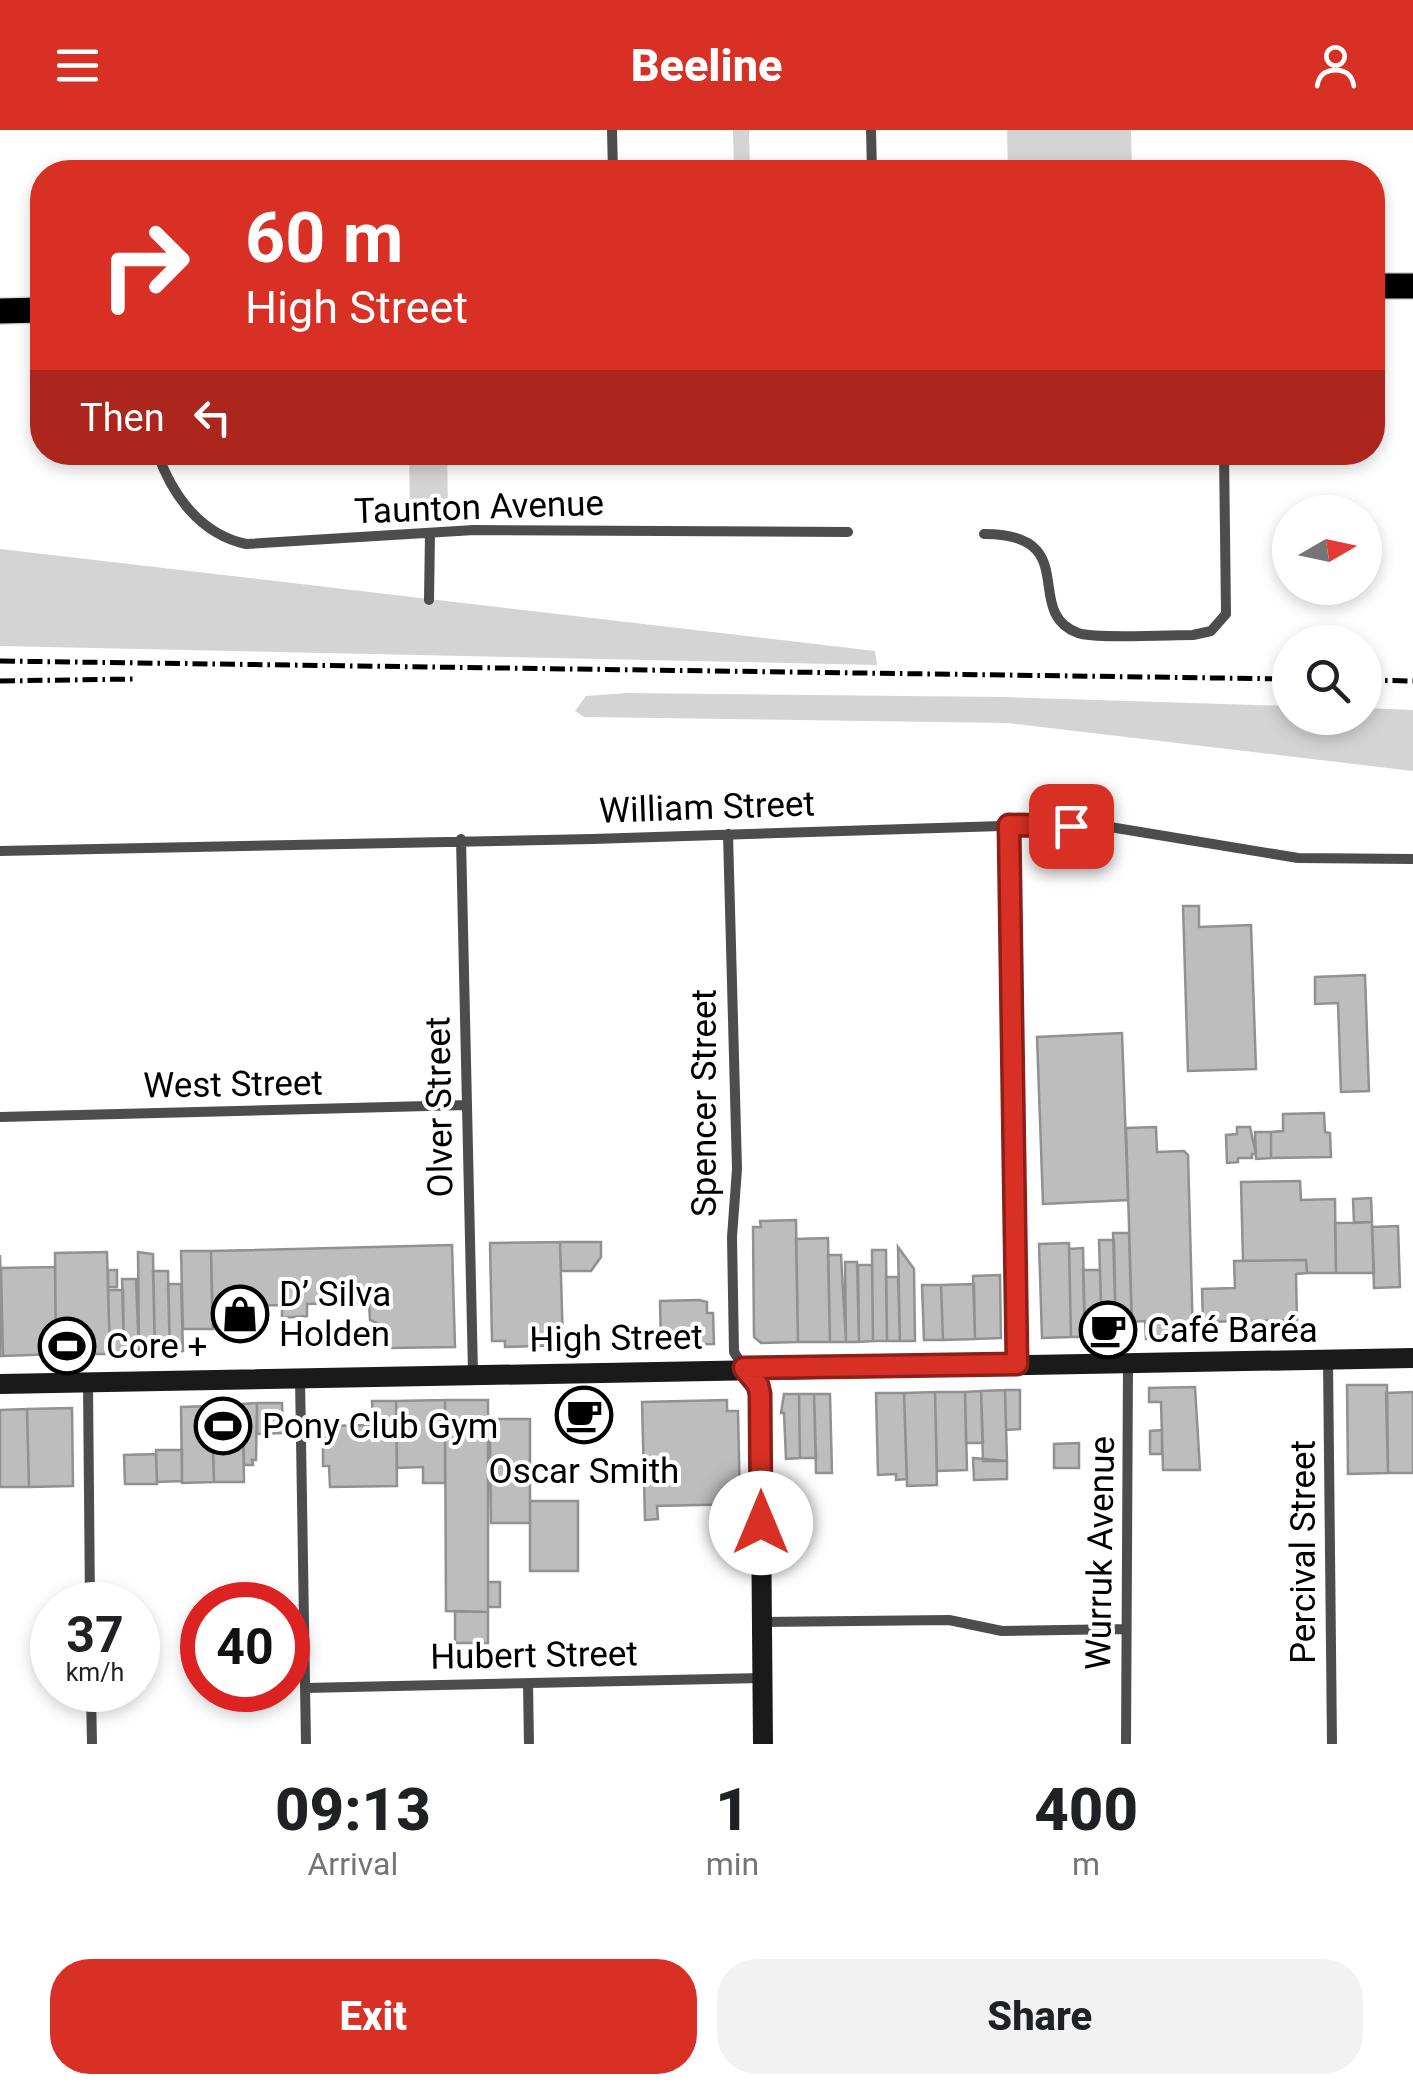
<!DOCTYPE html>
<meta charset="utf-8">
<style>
body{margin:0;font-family:Roboto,sans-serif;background:#f2f2f2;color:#202124;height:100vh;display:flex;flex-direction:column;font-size:38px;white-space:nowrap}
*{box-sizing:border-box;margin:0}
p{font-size:32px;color:#757577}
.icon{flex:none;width:55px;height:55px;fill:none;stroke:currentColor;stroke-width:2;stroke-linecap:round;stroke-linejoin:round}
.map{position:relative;height:1614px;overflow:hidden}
.sheet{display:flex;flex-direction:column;background:#fff;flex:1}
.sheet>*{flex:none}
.guide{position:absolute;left:30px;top:30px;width:1355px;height:305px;border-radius:40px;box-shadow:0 5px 15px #0003;background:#d93025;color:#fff;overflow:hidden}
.needle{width:65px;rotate:81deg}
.controls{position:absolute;left:1272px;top:365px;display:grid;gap:20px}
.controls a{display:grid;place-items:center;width:110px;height:110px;border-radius:50%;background:#fff;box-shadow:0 5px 15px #0003;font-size:50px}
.speed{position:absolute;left:30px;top:1452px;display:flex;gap:20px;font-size:50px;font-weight:700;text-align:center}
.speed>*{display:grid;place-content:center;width:130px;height:130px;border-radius:50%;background:#fff;box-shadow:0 5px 15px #0003;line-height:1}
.speed small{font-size:25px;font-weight:400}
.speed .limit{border:15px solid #d22;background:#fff;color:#111}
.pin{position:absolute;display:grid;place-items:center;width:85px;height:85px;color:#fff;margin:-42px;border-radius:20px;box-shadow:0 5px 15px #0006}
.me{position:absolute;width:110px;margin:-55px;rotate:0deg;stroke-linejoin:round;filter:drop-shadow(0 0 8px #0008)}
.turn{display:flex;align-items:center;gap:35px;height:210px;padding:0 50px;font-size:45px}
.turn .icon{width:130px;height:130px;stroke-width:2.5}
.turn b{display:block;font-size:70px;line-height:85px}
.then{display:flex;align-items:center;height:95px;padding:0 50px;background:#0003;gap:20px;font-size:38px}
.eta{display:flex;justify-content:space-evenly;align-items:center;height:170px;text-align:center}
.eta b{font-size:60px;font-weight:800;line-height:70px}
.button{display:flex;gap:20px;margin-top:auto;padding:20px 50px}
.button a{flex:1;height:115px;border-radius:40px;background:#d93025;color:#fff;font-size:40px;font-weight:800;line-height:115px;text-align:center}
.button a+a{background:#f2f2f2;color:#202124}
header{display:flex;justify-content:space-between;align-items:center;height:130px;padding:0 50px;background:#d93025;color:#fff;font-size:45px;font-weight:800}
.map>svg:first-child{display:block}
.green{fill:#d4d4d4}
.building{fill:#bdbdbd;stroke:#919191;stroke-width:2.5}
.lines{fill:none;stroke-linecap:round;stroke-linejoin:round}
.primary-casing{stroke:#dbdbdb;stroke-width:28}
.street{stroke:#4d4d4d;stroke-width:10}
.secondary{stroke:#1a1a1a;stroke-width:20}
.primary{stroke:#000;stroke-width:25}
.rail{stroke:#000;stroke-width:5;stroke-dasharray:15 5 2.5 5;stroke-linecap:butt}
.route-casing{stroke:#8d1f18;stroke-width:25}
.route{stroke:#d93025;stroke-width:18}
.labels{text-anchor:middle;stroke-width:8;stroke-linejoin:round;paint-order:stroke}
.street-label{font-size:35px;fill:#000;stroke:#fff}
.poi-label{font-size:35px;fill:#000;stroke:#fff;text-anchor:start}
</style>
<header><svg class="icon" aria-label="menu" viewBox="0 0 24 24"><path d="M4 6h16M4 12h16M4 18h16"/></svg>Beeline<svg class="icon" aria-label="person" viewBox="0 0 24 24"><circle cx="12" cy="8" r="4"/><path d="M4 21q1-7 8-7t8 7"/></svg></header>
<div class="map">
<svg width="1413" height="1614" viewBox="0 0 1413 1614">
<rect width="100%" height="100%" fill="#fff"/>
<!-- green -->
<path class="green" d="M733 0H749L750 42H734Z
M1007 0H1131L1132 42H1008Z
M409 323H447L448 373 410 383Z
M0 419 875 521 877 535 0 516Z
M627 563 1003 567 1290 576V588H1365V578L1413 580V641L1008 593 584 587 575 581 586 566Z"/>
<!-- building -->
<path class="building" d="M1183 776H1199V797L1251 795 1256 939 1188 941Z
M1365 845 1369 961 1341 962 1338 873 1315 874V847Z
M1122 903 1128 1070 1043 1074 1037 907Z
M1324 983 1325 1002 1330 1003 1331 1027 1271 1028V1002L1283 1001V984Z
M1156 997 1157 1022 1184 1021 1188 1025 1193 1207 1146 1209 1145 1191 1132 1192 1126 998Z
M1237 997H1250L1256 1024H1252V1028H1238V1032L1227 1033 1226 1005 1237 1004Z
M1255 1002H1271V1028L1256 1029Z
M1300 1051 1301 1070 1335 1069 1336 1143H1307L1306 1130 1243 1131 1241 1052Z
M1371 1068 1372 1092 1354 1093 1353 1069Z
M796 1090 798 1212 761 1213 754 1207 753 1097H761L760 1091Z
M1372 1092 1374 1143H1336L1335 1093Z
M1398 1096 1400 1157 1374 1158 1372 1097Z
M1113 1103H1129L1132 1206H1116Z
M828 1108 830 1212H798L796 1109Z
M1099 1110H1114L1116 1206H1102Z
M560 1112H601V1127L591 1141H561Z
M560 1112 563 1215 505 1217V1211H492L490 1113Z
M1069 1113 1071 1207 1042 1208 1039 1114Z
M452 1115 455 1217 390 1218 389 1199 370 1190 369 1172 307 1174V1186L282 1188V1175L212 1177 211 1121Z
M898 1117 914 1139 915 1211H900Z
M1083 1118 1085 1207H1071L1069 1119Z
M872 1120H886L887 1211H873Z
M181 1121H211L213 1199H183Z
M107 1122 110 1224H56L55 1123Z
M138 1122 153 1124 155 1222 139 1223Z
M0 1125 3 1226H0Z
M828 1125H841L846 1212H830Z
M1306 1130 1307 1143 1296 1144 1297 1190 1203 1192 1202 1159 1235 1158 1234 1131Z
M845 1132H857L859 1212H846Z
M858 1135H872L873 1211 859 1212Z
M55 1137 56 1224 3 1226 1 1138Z
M108 1140H117V1157H108Z
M1083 1140H1100L1102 1206 1085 1207Z
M153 1141H168L170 1222H155Z
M1000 1145 1001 1208 975 1209 973 1146Z
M886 1147H898L900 1211H887Z
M122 1149H136L139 1223H124Z
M168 1154H181L183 1221 170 1222Z
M974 1154 975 1209 943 1210 941 1155Z
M922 1155H941L943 1210H924Z
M108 1160H123L124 1223 110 1224Z
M699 1170 707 1172V1183H713L714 1214 661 1215 660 1171Z
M1347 1255H1387L1388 1343 1348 1344Z
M1195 1257 1200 1340H1163L1161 1272H1149V1258Z
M1005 1260H1020V1299L1006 1300Z
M1005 1260 1007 1331H983L981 1261Z
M981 1261 983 1313H966L965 1262Z
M935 1262H965L967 1340 937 1341Z
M935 1262 937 1355 907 1356 904 1263Z
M1413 1262V1343H1388L1386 1263Z
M876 1263H904L907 1349 896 1350V1344L878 1345Z
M784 1264H799L800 1328 786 1329 784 1283H781Z
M799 1264H814L816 1328H800Z
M814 1264H830L832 1343H816Z
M445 1270H488V1482L446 1481Z
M445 1270V1353H423V1337L397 1338 396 1271Z
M727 1270V1281H738L740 1374 657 1376 658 1389 645 1390 642 1272Z
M372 1271H396L397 1356 330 1357 329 1336H323V1296L373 1295Z
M257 1273H282L283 1303 257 1304Z
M257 1273 256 1330H252L253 1335H244L243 1274Z
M212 1276 214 1352 182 1353 181 1277Z
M72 1278 73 1356 29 1357 27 1279Z
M27 1279 29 1357H0V1280Z
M493 1289H530V1393H491L490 1310H494Z
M212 1294H243L244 1352H214Z
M1162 1300V1324H1150V1301Z
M1079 1313V1338H1054V1314Z
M156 1320H182V1351L157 1352Z
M156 1324 157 1354H125L124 1325Z
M973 1328 1007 1331V1349L974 1350Z
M530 1371H578V1441H530Z
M488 1452H500V1477H488Z
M455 1481 488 1482V1513H455Z"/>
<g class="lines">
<!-- primary casing -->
<g class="primary-casing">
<path id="primary" d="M1372 156H1413
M0 181 42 180"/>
</g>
<!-- street -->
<path class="street" d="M612 0 613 42
M871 0 872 42
M157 322C172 365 200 404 246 414L474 400 848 402
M984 404C1084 404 1021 482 1078 503 1095 509 1170 505 1193 505L1211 501 1226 484 1224 322
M429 470 430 403
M1009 695 1017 1234
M728 704 737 1039 732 1107 734 1222 744 1238
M461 709 473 1243
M0 721 593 709 1031 695 1104 696 1298 728 1413 729
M0 987 467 975
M1328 1230 1332 1614
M300 1248 306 1614
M88 1253 90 1475
M762 1492 949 1490 1002 1501 1125 1499
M528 1553 529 1614
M305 1558 762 1548
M91 1560 92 1614
M1126 1614 1128 1234"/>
<!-- secondary -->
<path class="secondary" d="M744 1238 758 1255 760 1264 763 1614
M0 1254 1413 1228"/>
<!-- primary -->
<use href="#primary" class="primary"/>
<!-- rail -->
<path class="rail" d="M0 531 1290 549
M1365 550 1413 551
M0 551 135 549"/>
</g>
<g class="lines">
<!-- route casing -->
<g class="route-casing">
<path id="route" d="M761 1393 760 1264 758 1255 744 1238 1017 1234 1009 695 1071 696"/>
</g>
<!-- route -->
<use href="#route" class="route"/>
</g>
<!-- icons -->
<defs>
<g id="shop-ring" transform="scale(2.875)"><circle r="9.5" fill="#fff" stroke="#000" stroke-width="1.5"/><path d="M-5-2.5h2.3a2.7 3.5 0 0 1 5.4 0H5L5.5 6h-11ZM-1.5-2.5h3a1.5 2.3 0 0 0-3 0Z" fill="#000"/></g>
<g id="cafe-ring" transform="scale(2.875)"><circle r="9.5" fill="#fff" stroke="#000" stroke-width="1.5"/><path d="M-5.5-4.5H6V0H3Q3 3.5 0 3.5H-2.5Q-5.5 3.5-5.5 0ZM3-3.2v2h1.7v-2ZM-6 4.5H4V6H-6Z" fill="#000"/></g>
<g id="stadium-ring" transform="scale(2.875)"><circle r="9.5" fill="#fff" stroke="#000" stroke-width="1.5"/><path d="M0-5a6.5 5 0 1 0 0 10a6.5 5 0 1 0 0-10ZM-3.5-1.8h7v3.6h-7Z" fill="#000"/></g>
</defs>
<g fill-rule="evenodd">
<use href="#shop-ring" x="240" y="1184"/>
<use href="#cafe-ring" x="1108" y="1200"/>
<use href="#stadium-ring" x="67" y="1216"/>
<use href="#cafe-ring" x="584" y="1285"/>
<use href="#stadium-ring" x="223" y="1296"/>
</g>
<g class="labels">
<!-- street labels -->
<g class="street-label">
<text transform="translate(479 377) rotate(-2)" y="12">Taunton Avenue</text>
<text transform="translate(707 677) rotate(-2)" y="12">William Street</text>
<text transform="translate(233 954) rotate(-1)" y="12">West Street</text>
<text transform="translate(704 973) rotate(-90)" y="12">Spencer Street</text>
<text transform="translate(439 977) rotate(-91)" y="12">Olver Street</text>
<text transform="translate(616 1208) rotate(-1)" y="12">High Street</text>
<text transform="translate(1303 1422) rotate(-90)" y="12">Percival Street</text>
<text transform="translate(1100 1423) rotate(-89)" y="12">Wurruk Avenue</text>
<text transform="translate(534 1525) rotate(-1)" y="12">Hubert Street</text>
</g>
<!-- poi labels -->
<g class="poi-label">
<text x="279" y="1176">D’ Silva<tspan x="279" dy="40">Holden</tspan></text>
<text x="1147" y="1212">Café Baréa</text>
<text x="106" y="1228">Core +</text>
<text x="262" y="1308">Pony Club Gym</text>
<text x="584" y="1353" text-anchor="middle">Oscar Smith</text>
</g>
</g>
</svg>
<div class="controls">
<a><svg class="needle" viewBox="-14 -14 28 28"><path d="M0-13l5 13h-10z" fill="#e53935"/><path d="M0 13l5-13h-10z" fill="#757577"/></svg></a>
<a><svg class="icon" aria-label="search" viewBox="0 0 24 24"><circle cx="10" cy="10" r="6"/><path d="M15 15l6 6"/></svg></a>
</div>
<div class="speed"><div>37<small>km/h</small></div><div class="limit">40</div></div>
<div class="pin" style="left:1071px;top:696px;background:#d93025"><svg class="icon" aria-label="arrive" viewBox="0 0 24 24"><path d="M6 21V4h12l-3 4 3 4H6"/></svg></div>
<svg class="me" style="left:761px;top:1393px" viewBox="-20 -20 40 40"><circle r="19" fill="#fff"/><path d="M0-13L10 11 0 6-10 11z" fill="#d93025"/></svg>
<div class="guide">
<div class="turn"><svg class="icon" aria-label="right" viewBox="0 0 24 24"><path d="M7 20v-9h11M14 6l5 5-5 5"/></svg><div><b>60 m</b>High Street</div></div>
<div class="then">Then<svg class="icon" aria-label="left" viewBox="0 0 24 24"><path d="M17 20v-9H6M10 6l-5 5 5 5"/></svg></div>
</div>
</div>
<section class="sheet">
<div class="eta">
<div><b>09:13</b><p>Arrival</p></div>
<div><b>1</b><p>min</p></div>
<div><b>400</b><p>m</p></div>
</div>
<div class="button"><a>Exit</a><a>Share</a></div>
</section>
